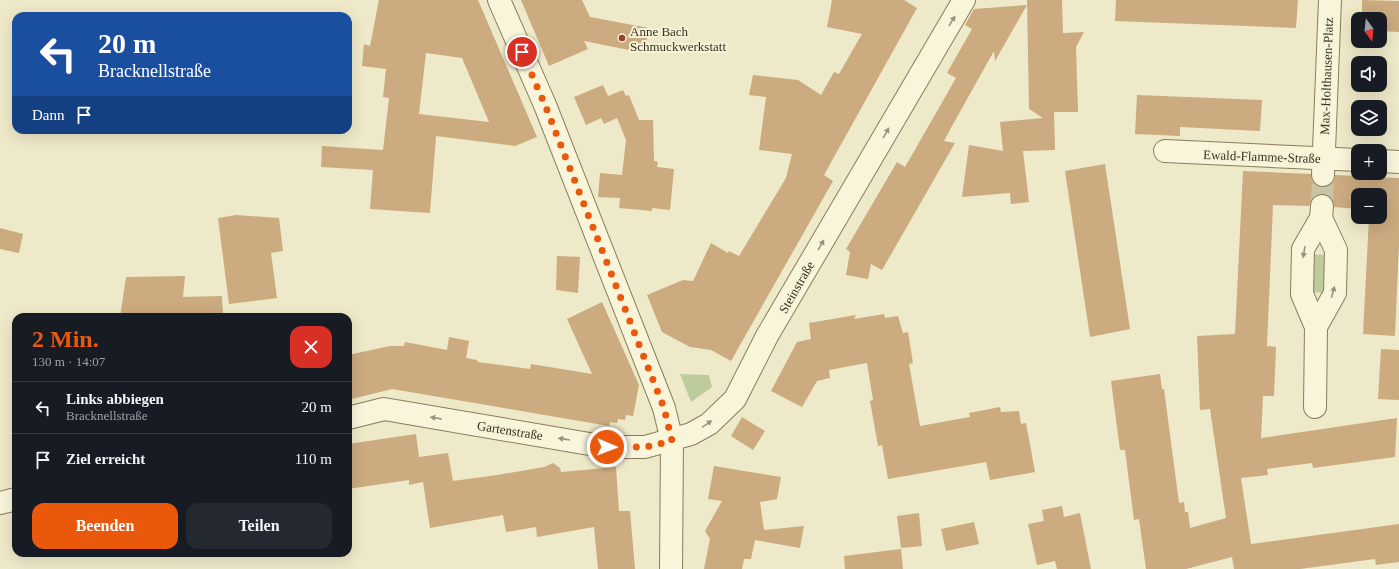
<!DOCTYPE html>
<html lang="de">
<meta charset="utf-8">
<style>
body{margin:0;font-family:"Times New Roman",serif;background:#242831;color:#f1f3f6;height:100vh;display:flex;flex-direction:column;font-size:15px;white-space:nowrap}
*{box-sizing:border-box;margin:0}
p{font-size:13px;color:#9ea1a6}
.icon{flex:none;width:22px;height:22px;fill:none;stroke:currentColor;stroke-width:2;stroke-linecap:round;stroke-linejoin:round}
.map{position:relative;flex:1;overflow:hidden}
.details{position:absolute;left:12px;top:313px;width:340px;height:244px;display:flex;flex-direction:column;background:#171b24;border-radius:12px;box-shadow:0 4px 16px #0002}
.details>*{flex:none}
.top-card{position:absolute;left:12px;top:12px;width:340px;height:122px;border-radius:12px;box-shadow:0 4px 16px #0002;background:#1a4fa0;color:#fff;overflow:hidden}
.needle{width:26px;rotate:165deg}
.controls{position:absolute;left:1351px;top:12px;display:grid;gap:8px}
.controls a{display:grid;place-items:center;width:36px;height:36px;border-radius:8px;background:#171b24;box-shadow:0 4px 16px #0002;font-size:20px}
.pin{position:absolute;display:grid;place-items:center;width:34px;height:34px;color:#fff;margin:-17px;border:2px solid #fff;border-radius:50%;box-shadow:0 1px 4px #0007}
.me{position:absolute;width:44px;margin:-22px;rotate:91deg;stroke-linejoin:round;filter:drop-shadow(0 0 3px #0008)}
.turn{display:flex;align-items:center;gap:14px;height:84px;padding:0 20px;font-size:18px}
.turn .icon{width:52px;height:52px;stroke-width:2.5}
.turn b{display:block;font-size:28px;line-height:34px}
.then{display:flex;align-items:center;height:38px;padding:0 20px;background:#0003;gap:8px;font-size:15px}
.round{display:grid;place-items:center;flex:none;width:42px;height:42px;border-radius:12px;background:#242831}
.overview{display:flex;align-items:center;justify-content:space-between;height:68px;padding:0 20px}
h1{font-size:24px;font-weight:700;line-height:30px;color:#ea580c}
.action{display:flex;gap:8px;margin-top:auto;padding:8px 20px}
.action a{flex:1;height:46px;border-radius:12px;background:#ea580c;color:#fff;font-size:16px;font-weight:700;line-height:46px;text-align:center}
.action a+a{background:#242831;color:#f1f3f6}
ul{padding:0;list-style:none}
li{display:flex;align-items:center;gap:12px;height:52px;padding:0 20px;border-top:1px solid #363941}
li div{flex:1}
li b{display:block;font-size:15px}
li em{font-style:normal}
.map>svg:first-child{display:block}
.green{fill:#becc9c}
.building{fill:#cbab7f;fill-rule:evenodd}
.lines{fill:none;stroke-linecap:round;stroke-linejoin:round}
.minor-tunnel{stroke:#cac4a6;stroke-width:22;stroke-dasharray:22 11;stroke-linecap:butt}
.minor-casing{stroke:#8a7c5d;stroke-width:24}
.minor{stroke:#f8f5db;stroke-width:22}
.oneway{fill:#99937e}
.route{stroke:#ea580c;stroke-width:7;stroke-dasharray:0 12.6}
.poi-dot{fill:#983f2e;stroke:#f5f2d7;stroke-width:1.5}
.labels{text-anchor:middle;stroke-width:4;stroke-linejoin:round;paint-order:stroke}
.poi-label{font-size:13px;fill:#3a3120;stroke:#f5f2d7;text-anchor:start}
.street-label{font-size:13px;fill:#3a3120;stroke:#f5f2d7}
</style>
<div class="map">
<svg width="1399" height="569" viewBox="0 0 1399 569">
<rect width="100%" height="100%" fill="#eee9c8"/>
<!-- green -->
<path class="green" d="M1310 254 1326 255 1325 293 1309 292Z
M680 374 709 375 712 387 691 402Z"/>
<!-- building -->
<path class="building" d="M379 0H478L537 137 515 146 436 136 430 213 370 209 373 170 321 167 322 146 383 150 389 98 383 97 386 69 362 66 364 44 370 46ZM426 53 462 58 489 122 419 114Z
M521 0H582L590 17 649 28 644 53 584 41 588 49 549 66Z
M832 0H904L917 8 824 175 833 181 731 361 711 350 690 347 662 332 647 295 683 280 693 281 711 243 728 253 729 251 739 256 786 178 792 154 759 150 766 97 749 95 753 75 798 80 821 95 834 72 839 74 862 34 827 27Z
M1027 0H1062L1063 33 1084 32 1076 47 1078 112H1054L1055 150 1023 151 1029 202 1011 204 1010 193 962 197 969 145 1003 151 1000 122 1043 118 1029 109Z
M1116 0H1298L1296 28 1115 21Z
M1362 0 1399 1V32L1380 31V19H1362Z
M1027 5 995 61 994 51 952 126 944 141 955 143 882 270 871 264 868 279 846 275 850 252 846 249 897 162 905 167 956 78 947 73 972 29 965 25 974 9Z
M603 85 608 96 623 90 626 96 629 95 639 120H653L654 161 658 162 657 167 674 169 670 210 652 208V211L619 208 620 198 598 197 600 173 622 175 626 140 617 118 604 124 601 118 586 125 574 97Z
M1137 95 1262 100 1260 131 1180 127V136L1135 134Z
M1105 164 1130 329 1090 337 1065 171Z
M1243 171 1311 174 1312 181 1316 185 1322 187 1329 186 1334 181 1335 175 1399 178V244L1395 336 1363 334 1369 217H1380V195H1358V209L1334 207 1333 201 1329 196 1323 194 1317 195 1312 199 1309 206 1273 205 1267 346 1276 347 1274 396H1263L1261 438 1397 418 1395 457 1313 468 1312 463 1267 469 1268 475 1241 478 1251 544 1399 524V562L1376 565 1375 559 1300 569H1234L1232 557 1186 569H1146L1139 519 1134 520 1125 450H1120L1111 381 1160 374 1162 389H1164L1179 503 1184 502 1185 512H1188L1190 528 1226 518 1210 409 1200 410 1197 336 1235 334Z
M236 215 279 218 283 251 271 253 277 298 229 304 218 218Z
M0 228 23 234 19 253 0 249Z
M557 256 580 257 578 293 556 290Z
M185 276 183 297 222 296 223 317H120L126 277Z
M602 302 639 385 633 416 626 415 625 420 618 419 617 423 610 422 609 426 392 389 348 400V355L390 346H404L405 342 447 350 449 337 469 341 466 358 477 360 478 362 530 369 531 364 592 374 567 319Z
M884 314 885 318 898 316 903 333 908 332 913 363 909 364 920 426 970 417 969 413 1000 407 1001 412 1019 411 1021 424 1026 423 1035 472 990 480 986 462 888 479 882 445 878 446 870 401 873 400 867 363 829 370 830 378 817 381 802 407 771 391 797 342 811 339 809 323 856 315 854 319Z
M1381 349 1399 350V400L1378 399Z
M742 417 765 431 753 450 731 436Z
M416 434 419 457 448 453 453 481 497 475 544 467 553 463 560 468 561 472 616 467 619 511H630L635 569H598L594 527 537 537 536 527 506 532 503 515 430 528 423 482 409 485V480L348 489V444Z
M714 466 781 477 777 499 760 502 764 530 804 526 800 548 755 540 751 559H744L742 569H704L710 539 705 531 722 501 708 499Z
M1062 506 1064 517 1080 513 1091 569H1057L1055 561 1037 565 1028 524 1044 521 1042 510Z
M919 513 922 546 901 548 897 516Z
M974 522 979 544 946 551 941 529Z
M901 549 903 569H845L844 556Z"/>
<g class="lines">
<!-- minor-tunnel -->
<path class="minor-tunnel" d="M1322 206 1323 175"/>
<!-- minor casing -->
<g class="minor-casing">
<path id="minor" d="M499 0 545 105 664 408 672 441 671 569
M1165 151 1358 160
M1380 161 1399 162
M1323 175 1330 0
M1316 327 1335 293 1336 250 1321 218
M1315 407 1316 327 1302 294 1303 249 1321 218 1322 206
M348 418 384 409 607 447H645L691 434 709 424 735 399 767 336 964 0
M0 503 16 499"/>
</g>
<!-- minor -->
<use href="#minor" class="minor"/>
</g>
<!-- one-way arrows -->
<defs><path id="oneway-solid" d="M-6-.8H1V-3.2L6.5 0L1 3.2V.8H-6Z"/></defs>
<g class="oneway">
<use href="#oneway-solid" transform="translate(952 21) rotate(-59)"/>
<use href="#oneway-solid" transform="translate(886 133) rotate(-60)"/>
<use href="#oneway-solid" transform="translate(821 245) rotate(-60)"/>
<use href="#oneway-solid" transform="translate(1304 252) rotate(100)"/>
<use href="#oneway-solid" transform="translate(1333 292) rotate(-75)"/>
<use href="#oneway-solid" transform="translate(436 418) rotate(-171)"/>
<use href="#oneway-solid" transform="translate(707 424) rotate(-34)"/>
<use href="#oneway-solid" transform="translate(564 439) rotate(-171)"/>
</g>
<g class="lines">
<!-- route -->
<path class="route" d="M522 52 545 105 664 408 672 441 645 447H607"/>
</g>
<!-- markers -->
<circle class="poi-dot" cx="622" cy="38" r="4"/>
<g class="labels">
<!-- poi labels -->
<g class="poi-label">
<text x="630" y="36">Anne Bach<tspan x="630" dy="15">Schmuckwerkstatt</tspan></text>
</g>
<!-- street labels -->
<g class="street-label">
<text transform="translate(1326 76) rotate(-88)" y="5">Max-Holthausen-Platz</text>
<text transform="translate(1262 156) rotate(2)" y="5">Ewald-Flamme-Straße</text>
<text transform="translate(796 287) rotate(-60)" y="5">Steinstraße</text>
<text transform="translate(510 430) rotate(9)" y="5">Gartenstraße</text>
</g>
</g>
</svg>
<div class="controls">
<a><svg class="needle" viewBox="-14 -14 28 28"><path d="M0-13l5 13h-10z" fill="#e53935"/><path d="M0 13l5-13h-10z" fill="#9ea1a6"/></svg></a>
<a><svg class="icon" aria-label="sound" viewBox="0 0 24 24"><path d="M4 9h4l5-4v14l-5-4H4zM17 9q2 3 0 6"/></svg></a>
<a><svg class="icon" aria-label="layers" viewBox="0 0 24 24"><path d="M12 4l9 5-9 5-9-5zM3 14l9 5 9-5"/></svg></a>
<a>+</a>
<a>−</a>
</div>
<div class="pin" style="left:522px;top:52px;background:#d93025"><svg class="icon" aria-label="arrive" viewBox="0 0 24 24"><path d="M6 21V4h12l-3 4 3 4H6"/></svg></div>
<svg class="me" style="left:607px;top:447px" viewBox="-20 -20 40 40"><circle r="17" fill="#ea580c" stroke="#fff" stroke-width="3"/><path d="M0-11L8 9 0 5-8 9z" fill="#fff"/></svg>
<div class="top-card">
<div class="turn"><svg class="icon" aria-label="left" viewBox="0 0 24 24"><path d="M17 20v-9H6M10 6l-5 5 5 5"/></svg><div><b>20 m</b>Bracknellstraße</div></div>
<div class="then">Dann<svg class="icon" aria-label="arrive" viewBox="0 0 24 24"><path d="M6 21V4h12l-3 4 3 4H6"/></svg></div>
</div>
<section class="details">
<div class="overview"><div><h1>2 Min.</h1><p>130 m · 14:07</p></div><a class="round" style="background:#d93025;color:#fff"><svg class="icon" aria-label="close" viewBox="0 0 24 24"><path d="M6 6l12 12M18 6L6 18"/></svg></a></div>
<ul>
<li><svg class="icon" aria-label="left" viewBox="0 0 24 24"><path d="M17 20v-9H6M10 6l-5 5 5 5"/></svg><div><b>Links abbiegen</b><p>Bracknellstraße</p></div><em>20 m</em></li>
<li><svg class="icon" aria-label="arrive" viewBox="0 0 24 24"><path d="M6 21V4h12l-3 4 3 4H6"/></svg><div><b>Ziel erreicht</b></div><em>110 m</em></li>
</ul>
<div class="action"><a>Beenden</a><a>Teilen</a></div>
</section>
</div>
